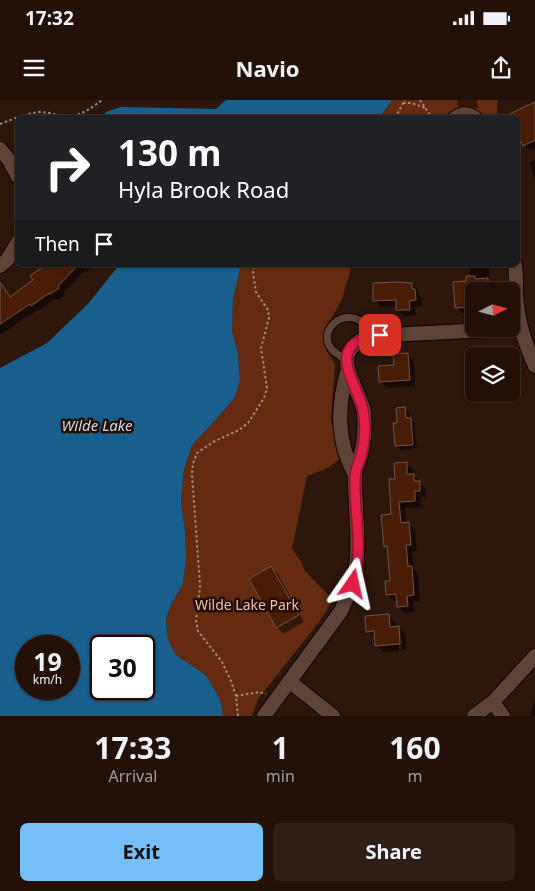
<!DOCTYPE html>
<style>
body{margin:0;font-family:"Noto Sans",sans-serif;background:#2e1e17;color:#f1f3f6;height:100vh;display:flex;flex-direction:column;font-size:19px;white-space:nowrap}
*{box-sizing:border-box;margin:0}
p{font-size:16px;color:#a29d9c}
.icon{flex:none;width:28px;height:28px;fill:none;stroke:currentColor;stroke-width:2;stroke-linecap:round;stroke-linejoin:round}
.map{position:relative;height:616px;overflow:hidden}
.details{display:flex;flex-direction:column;background:#221009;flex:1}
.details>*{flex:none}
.top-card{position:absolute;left:15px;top:15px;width:505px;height:152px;border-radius:8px;box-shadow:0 1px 4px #0004,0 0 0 1px #3f302a;background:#202124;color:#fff;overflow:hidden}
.needle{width:32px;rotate:84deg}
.fabs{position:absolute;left:465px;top:182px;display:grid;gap:10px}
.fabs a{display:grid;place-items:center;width:55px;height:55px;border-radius:8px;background:#221009;box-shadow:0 1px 4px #0004,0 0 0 1px #3f302a;font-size:25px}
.speed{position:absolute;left:15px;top:535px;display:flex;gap:10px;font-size:25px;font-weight:700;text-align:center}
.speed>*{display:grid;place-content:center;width:65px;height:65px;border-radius:50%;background:#221009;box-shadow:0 1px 4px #0004,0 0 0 1px #3f302a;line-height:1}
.speed small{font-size:12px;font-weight:400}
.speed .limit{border:2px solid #111;border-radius:8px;background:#fff;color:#111}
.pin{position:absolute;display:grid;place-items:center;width:42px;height:42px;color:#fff;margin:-21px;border-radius:10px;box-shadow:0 2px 8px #0006}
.me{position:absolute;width:55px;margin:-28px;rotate:11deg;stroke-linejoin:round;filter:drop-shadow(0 0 4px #0008)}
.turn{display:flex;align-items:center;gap:18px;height:105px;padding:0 20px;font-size:22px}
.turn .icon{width:65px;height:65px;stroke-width:2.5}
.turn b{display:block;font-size:35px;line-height:42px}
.then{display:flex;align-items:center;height:48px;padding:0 20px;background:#0003;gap:10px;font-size:19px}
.eta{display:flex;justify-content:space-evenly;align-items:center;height:85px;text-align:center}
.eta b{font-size:30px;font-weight:700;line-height:35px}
.primary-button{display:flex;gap:10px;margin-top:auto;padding:10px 20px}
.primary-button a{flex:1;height:58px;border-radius:8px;background:#77bff7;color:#111;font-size:20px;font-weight:700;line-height:58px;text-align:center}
.primary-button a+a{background:#2e1e17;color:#f1f3f6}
.status{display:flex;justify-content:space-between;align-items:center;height:35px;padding:0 25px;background:#221009;direction:ltr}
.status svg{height:14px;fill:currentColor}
header{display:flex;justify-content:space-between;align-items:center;height:65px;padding:0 20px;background:#221009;font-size:22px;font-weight:700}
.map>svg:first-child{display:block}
.green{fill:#642b10}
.water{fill:#195f8d;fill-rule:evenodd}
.shadow{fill:#0007;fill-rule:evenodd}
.building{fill:#491c07;stroke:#715449}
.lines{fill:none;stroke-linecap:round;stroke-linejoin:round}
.lane-casing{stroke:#140200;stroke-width:9}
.street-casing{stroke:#140200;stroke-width:16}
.path{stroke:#9e8a82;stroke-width:2;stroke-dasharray:2.5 2.5;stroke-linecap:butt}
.lane{stroke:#5e4338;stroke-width:7}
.street{stroke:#5e4338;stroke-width:14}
.route-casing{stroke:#92132f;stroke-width:12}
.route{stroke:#e11d48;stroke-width:9}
.labels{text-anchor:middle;stroke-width:5;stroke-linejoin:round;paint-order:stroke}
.park-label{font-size:14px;fill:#f1c0ad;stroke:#230c04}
.water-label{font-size:15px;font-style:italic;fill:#c9ddee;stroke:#230c04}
</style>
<div class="status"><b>17:32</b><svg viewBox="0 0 49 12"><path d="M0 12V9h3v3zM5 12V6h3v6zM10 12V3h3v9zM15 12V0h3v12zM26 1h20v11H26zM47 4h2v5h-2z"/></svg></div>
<header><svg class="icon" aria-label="menu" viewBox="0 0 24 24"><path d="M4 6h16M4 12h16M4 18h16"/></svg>Navio<svg class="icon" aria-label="share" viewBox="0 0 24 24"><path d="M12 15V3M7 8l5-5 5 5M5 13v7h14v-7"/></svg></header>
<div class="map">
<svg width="535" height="616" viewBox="0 0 535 616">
<rect width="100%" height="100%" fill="#2d160c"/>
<!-- green -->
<path class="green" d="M392 0H497V17L380 18Z
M241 165H352L342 199 326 228 324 236 326 250 335 264 331 319 339 360 326 369 307 376 292 449 300 460 305 471 333 500 319 522 258 599 252 616H223L220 599 206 575 176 555 168 540 166 518 172 503 183 484 186 458 185 431 181 401 184 371 192 345 220 315 235 297 240 280 238 253 232 231 233 199Z"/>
<!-- water -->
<path class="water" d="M226 0H392L380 17H102L106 12 121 7 216 9Z
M119 165H241L233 199 232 231 238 253 240 280 235 297 220 315 192 345 184 370 181 401 185 431 186 458 183 484 172 503 166 518 168 540 176 555 206 575 220 599 223 616H0V268L47 243 88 204ZM26 546H69V589H26ZM101 546H144V589H101Z"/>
<!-- shadow -->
<path class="shadow" d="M457 0H477L478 8 461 9 457 5Z
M535 5V49L530 51 524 45 518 31V18Z
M535 60V79L529 63Z
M47 165H94L87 172 85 170 64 193 65 195 57 200 56 198 38 211 37 210 0 235V193L4 190 11 198 35 180Z
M470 165H489L490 182 494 186V191H474V213H462L456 207 470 177Z
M412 184 418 190V194L421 197 422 206 415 207 416 215 404 216 398 209 397 206 381 207 375 201Z
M407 254 414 261 415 286 387 288 380 281Z
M405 309 409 313V319L414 323 417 348 401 350 396 346 399 324Z
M406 364 413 370V375L426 389V397H421V407L405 408 406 423H408L415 430 417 451H412L414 470 418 474 420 501 413 502 414 512 404 513 398 506 397 500 394 501 387 494 391 482 389 449 385 446 392 416 396 380Z
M271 468 278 474 304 522 283 534 277 527Z
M388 516 395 522V528L398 527 405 534 406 550 383 552 376 545V538L368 531ZM398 533H401L402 550H399Z
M535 601V616H532L530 614Z"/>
<!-- building -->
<path class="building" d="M535 2V40L523 46 518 35V18H501Z
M45 165H78L58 186 59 188 50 194 49 193 31 206 30 204 0 224V182L10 197 33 180 30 176Z
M466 176H475V179L488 178 489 191 470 192 471 207 455 208 453 182 466 181Z
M398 182 412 183V189H415L416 200 409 201 410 210H396V200L373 201V183Z
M408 253 410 280 379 282 378 266 394 265 393 254Z
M405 307 406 318H411L413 345 395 346 393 323H397L396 308Z
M407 362V374H414V381H420V391H415V401L399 402 401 423 409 422 411 445H406L408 466H412L414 495 407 496 408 506 397 507 396 494 386 495 385 481H390L387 446 384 447 381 415 391 414 389 379H395L394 363Z
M271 466 299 515 276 528 249 479Z
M389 514 390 527 399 526 400 544 375 546 374 531 366 532 365 516Z"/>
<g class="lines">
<!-- lane casing -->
<g class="lane-casing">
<path id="lane" d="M347 260C340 256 332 252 329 245 321 227 343 211 359 220 365 224 367 230 370 236"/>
</g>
<!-- street casing -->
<g class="street-casing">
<path id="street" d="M455 18C462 13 468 13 475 18
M0 49 9 60 18 77
M515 165C517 178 515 192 517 205 519 227 526 246 535 266
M0 166 7 160 18 142
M348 269C337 306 336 341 355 375
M289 581 333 616
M493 602 503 616
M264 616 341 511C361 470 358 450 356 407 356 397 354 386 355 376 355 369 359 361 361 354 365 340 365 327 364 312 361 296 345 273 347 258 349 247 360 239 370 236L506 229
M474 616 493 602 535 556"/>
</g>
<!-- path -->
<path class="path" d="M420 0 432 18
M403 3H412L425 8
M395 18 405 0
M0 24C13 19 25 14 38 12 49 12 56 15 66 16 80 17 91 8 102 0
M236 596 259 592 266 594
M238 616 236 596 231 581 222 562 198 531 196 521 200 486 192 374 193 363 197 353 213 342 239 330 248 323 264 298 267 288 261 248 269 218 268 210 256 192 253 172 254 165"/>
<!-- lane -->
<use href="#lane" class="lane"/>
<!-- street -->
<use href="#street" class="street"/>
</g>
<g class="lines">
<!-- route casing -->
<g class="route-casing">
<path id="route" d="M353 484C364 449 354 413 355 378 355 370 359 363 361 356 365 341 366 325 363 310 360 293 342 269 348 252 353 240 369 236 380 235"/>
</g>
<!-- route -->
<use href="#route" class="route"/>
</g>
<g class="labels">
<!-- park labels -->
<g class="park-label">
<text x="247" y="510">Wilde Lake Park</text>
</g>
<!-- water labels -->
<g class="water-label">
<text x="97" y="331">Wilde Lake</text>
</g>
</g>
</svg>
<div class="fabs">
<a><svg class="needle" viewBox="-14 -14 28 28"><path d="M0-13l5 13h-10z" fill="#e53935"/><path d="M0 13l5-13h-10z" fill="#a29d9c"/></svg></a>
<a><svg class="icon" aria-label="layers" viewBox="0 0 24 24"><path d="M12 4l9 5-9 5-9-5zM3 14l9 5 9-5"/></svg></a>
</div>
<div class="speed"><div>19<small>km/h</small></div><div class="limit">30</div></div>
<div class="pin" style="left:380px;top:235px;background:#d93025"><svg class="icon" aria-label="arrive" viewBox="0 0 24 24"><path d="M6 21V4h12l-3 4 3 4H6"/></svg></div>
<svg class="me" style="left:353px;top:484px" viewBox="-20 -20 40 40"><path d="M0-17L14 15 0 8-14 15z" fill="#e11d48" stroke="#fff" stroke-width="4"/></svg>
<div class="top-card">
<div class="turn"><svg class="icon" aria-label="right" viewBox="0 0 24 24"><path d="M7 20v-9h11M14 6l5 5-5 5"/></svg><div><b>130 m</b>Hyla Brook Road</div></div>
<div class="then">Then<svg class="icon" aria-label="arrive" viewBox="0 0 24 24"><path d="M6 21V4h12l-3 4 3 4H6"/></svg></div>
</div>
</div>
<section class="details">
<div class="eta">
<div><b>17:33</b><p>Arrival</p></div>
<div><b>1</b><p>min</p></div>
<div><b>160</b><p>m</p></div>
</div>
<div class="primary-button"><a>Exit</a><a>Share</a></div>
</section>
